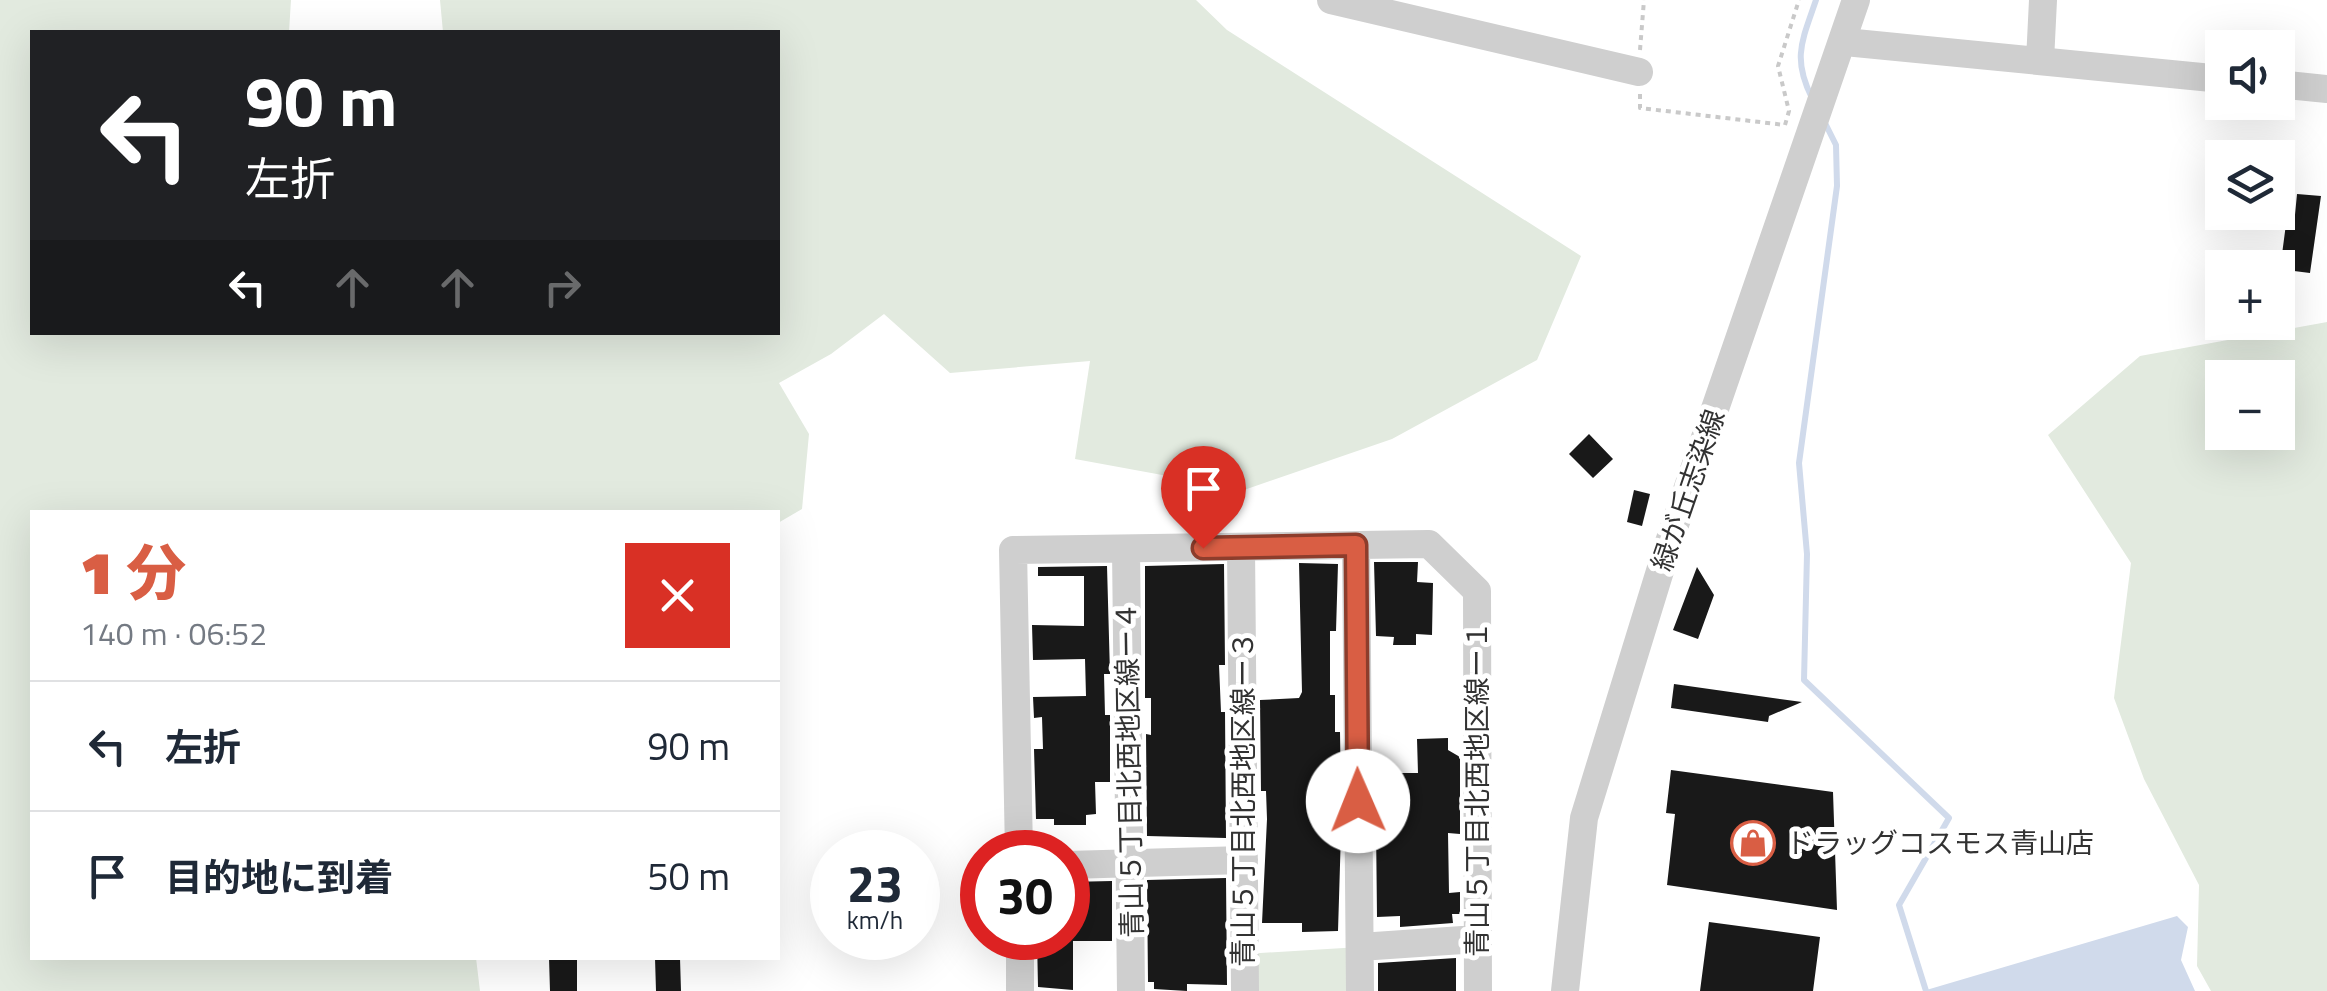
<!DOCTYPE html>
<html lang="ja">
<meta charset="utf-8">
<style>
body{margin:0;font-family:"Titillium Web","Noto Sans JP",sans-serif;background:#f6f6f7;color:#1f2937;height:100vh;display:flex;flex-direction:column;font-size:38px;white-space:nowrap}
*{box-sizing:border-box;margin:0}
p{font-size:32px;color:#747a83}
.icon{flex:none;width:55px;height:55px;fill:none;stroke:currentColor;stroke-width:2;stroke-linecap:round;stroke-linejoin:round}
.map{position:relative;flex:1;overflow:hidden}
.sheet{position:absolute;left:30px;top:510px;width:750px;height:450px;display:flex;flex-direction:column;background:#fff;border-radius:0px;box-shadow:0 10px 40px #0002}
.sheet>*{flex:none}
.guide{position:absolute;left:30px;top:30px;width:750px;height:305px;border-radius:0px;box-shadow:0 10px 40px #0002;background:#202124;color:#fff;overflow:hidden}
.tools{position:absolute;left:2205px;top:30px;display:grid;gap:20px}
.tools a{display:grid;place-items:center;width:90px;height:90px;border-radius:0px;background:#fff;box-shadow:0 10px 40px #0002;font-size:50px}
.speed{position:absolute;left:810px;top:830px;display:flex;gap:20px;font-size:50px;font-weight:700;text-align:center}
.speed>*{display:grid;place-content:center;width:130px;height:130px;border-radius:50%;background:#fff;box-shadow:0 10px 40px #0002;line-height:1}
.speed small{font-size:25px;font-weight:400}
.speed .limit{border:15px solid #d22;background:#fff;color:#111}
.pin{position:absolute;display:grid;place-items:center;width:85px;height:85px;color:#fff;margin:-102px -42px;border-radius:50% 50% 50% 0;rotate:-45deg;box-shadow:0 0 10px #0007}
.pin .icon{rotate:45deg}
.me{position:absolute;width:110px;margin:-55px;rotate:359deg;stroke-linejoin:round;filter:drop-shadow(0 0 8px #0008)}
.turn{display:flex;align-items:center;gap:35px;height:210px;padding:0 50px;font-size:45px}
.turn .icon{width:130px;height:130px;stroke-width:2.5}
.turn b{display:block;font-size:70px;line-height:85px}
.lanes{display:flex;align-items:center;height:95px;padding:0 50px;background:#0003;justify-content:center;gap:50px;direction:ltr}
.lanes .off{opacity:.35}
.round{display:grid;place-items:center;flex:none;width:105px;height:105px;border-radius:0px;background:#f6f6f7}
.head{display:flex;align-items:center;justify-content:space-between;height:170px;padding:0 50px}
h1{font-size:60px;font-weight:800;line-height:75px;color:#d95e44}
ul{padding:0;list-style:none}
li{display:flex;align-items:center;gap:30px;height:130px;padding:0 50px;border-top:2px solid #e0e1e3}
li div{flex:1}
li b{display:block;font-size:38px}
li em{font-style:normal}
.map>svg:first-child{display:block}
.green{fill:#e2eadf;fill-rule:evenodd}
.water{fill:#d0daeb}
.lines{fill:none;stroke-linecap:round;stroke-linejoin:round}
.stream{stroke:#d0daeb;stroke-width:6}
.building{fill:#191919}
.path{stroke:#c9c9c9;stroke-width:4;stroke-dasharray:5 5;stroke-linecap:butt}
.minor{stroke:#cfcfcf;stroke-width:28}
.route-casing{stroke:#8d3d2c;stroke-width:25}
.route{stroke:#d95e44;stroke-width:18}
.labels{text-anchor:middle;stroke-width:10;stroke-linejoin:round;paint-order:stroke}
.street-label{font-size:28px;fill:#323232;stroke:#fff}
.poi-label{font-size:28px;fill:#323232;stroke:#fff;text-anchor:start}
</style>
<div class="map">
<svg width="2327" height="991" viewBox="0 0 2327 991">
<rect width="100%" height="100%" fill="#fff"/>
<!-- green -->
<path class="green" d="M0 0H291L289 32H32V332H778V32H443L440 0H1196L1227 30 1581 256 1537 360 1392 439 1244 490 1075 459 1090 361 950 373 884 314 831 354 779 383 809 434 802 509 778 523V512H32V958H476L480 991H0Z
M2327 322V991H2211L2197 966 2199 885 2144 779 2114 698 2131 563 2048 435 2140 356ZM2222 378H2278V432H2222Z
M1360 947V991H1245V954Z"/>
<!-- water -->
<path class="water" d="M2177 916 2188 927 2181 960 2195 991H1923Z"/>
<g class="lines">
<!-- stream -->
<path class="stream" d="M1812 98C1792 58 1802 41 1816 0
M1825 123 1836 145 1837 186 1799 463 1807 554 1804 680 1949 818 1899 905 1926 991"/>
</g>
<!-- building -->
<path class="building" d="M2297 194 2321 196 2310 273 2286 270V262H2281L2286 224 2294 225Z
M1589 434 1613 459 1593 478 1569 454Z
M1634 490 1650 494 1642 526 1627 522Z
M1374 562H1418L1417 582 1433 583 1432 635 1416 634V645H1393L1394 637 1376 636Z
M1299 563 1338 564 1336 631H1330V695H1335V732H1340L1341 793 1329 797V832H1341L1338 931 1302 932V923H1262L1267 819 1266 791H1261L1260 700 1299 698 1302 692Z
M1224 564 1225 665H1219L1221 712H1225L1226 838 1147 836 1146 734 1151 735V698H1145V566Z
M1107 566 1110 674H1104L1105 715H1110V782H1095L1096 814 1086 815V825H1054V819H1036L1034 749H1043L1042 717 1034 718 1033 697 1086 696 1085 659 1033 660 1032 625 1084 626V576H1038V567Z
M1697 567 1714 595 1698 639 1673 630Z
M1674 684 1802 702 1769 716 1768 722 1671 708Z
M1448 738V750L1460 757V834L1448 833 1449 893 1460 892V914H1452L1453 923 1400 927V916L1377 917 1376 825H1383L1386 810 1385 773H1418L1417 739Z
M1671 770 1833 792 1837 910 1667 885 1675 814 1666 813Z
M1226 878 1227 985 1187 984V991L1154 989V982H1148L1147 880Z
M1112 881V941H1073V990L1038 987 1037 938H1068V882Z
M1709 922 1820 937 1813 991H1700Z
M549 958H577V991H550Z
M655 958H680L681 991H656Z
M1456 958V991H1378V963Z"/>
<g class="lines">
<!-- path -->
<path class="path" d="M1640 50 1644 0
M1640 94V108L1785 125 1789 111 1778 66 1799 0"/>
<!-- minor -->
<path class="minor" d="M1331 0 1639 72
M1845 42 2222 79
M2040 61 2043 0
M2278 84 2327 89
M1356 545 1360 991
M1241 547 1245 991
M1126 549 1131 991
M1019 852 1013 550 1429 544 1477 591 1478 991
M1068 865 1244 860
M1020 938V991
M1360 947 1477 939
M1565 991 1584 818 1668 545 1856 0"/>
</g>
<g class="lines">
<!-- route casing -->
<g class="route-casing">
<path id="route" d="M1203 548 1356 545 1358 801"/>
</g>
<!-- route -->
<use href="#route" class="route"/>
</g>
<!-- icons -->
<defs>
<g id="shop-ring" transform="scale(2.25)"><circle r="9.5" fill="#fff" stroke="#d95e44" stroke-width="1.5"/><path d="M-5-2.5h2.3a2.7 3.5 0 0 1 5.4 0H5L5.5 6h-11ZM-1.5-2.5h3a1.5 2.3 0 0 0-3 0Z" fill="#d95e44"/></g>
</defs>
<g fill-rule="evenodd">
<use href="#shop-ring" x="1753" y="843"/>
</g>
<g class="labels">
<!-- street labels -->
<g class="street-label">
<text transform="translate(1688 490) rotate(-71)" y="10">緑が丘志染線</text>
<text transform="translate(1129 770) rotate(-91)" y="10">青山５丁目北西地区線ー４</text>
<text transform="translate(1477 789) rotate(-90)" y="10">青山５丁目北西地区線ー１</text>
<text transform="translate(1243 799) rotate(-90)" y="10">青山５丁目北西地区線ー３</text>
</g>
<!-- poi labels -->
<g class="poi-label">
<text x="1786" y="853">ドラッグコスモス青山店</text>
</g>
</g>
</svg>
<div class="tools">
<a><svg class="icon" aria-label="sound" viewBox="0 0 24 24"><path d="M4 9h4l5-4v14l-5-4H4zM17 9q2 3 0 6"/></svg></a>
<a><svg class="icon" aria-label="layers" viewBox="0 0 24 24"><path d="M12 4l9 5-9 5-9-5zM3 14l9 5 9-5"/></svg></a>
<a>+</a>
<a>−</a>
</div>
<div class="speed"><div>23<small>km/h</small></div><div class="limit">30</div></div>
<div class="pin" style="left:1203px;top:548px;background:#d93025"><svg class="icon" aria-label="arrive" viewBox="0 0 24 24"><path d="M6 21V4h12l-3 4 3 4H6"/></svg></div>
<svg class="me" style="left:1358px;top:801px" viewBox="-20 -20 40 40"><circle r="19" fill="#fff"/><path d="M0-13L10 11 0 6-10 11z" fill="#d95e44"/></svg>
<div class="guide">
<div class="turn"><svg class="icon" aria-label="left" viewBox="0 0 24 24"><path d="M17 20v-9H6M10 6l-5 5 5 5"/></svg><div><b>90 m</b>左折</div></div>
<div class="lanes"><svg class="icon" aria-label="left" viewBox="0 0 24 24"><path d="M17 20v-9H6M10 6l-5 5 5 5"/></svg><svg class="icon off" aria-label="ahead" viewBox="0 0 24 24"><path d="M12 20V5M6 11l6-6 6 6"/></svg><svg class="icon off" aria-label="ahead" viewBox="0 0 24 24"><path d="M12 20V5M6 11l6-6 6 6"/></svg><svg class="icon off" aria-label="right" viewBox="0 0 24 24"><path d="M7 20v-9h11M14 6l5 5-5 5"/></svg></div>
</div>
<section class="sheet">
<div class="head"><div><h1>1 分</h1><p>140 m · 06:52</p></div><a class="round" style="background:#d93025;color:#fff"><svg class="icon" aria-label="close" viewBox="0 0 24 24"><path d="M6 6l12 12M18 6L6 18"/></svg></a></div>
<ul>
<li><svg class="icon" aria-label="left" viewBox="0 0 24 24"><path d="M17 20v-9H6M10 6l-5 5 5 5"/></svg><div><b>左折</b></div><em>90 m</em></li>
<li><svg class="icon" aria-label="arrive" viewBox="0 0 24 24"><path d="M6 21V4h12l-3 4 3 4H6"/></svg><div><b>目的地に到着</b></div><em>50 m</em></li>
</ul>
</section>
</div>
